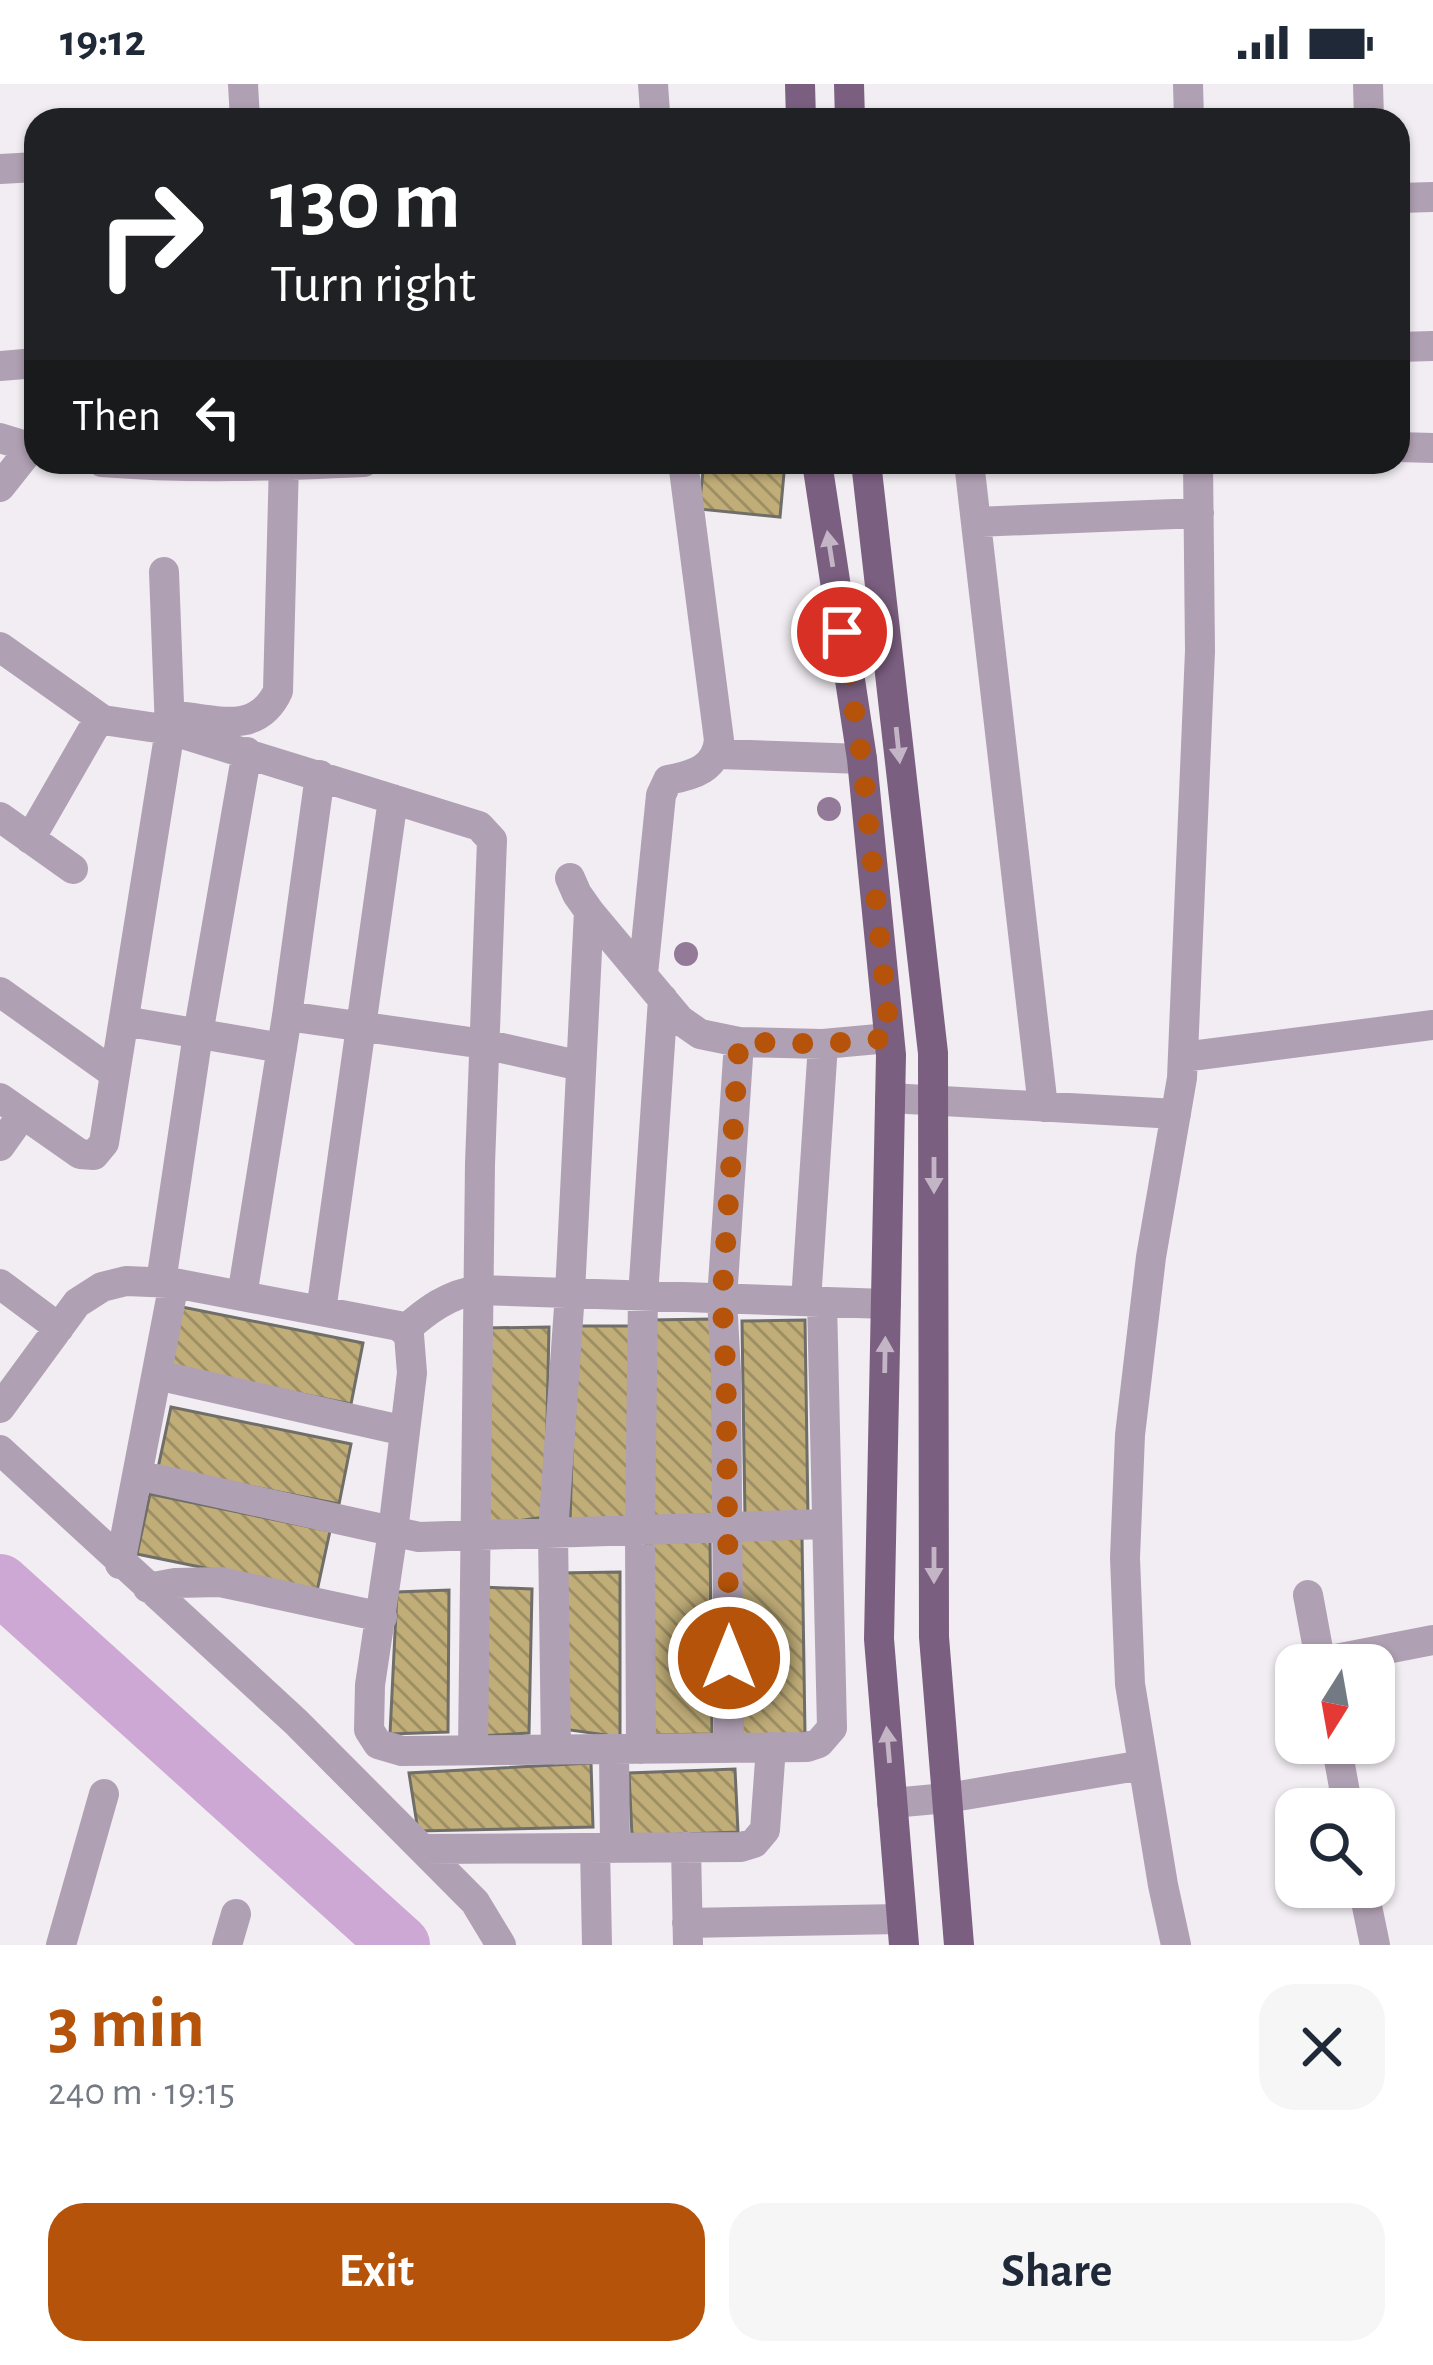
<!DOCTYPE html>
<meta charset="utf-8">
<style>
body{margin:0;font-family:"Alegreya Sans",sans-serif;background:#f6f6f7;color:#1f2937;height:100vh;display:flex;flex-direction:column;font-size:45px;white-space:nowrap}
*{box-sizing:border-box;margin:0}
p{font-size:39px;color:#747a83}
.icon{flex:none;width:66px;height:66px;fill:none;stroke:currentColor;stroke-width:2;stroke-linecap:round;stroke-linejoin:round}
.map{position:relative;height:1861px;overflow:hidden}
.sheet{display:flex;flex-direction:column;background:#fff;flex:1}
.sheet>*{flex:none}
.banner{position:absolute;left:24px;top:24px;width:1386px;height:366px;border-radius:36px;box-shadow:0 3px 9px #0004;background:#202124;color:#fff;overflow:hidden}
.needle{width:78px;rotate:191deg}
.fabs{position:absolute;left:1275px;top:1560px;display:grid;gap:24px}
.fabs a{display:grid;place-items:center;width:120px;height:120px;border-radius:24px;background:#fff;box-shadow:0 3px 9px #0004;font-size:60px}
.pin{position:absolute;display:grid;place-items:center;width:102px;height:102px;color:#fff;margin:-51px;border:6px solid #fff;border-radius:50%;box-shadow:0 3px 12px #0007}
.me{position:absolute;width:132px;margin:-66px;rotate:0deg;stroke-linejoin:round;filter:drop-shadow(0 0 9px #0008)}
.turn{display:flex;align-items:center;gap:42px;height:252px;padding:0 48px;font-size:54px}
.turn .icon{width:156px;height:156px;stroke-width:2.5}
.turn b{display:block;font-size:84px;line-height:102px}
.then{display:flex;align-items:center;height:114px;padding:0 48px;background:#0003;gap:24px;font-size:45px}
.round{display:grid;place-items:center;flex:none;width:126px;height:126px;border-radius:36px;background:#f6f6f7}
.headline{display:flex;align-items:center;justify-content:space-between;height:204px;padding:0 48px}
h1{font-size:72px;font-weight:700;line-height:90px;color:#b45309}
.button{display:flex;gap:24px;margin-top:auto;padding:24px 48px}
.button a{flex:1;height:138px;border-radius:36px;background:#b45309;color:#fff;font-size:48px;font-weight:700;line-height:138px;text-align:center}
.button a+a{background:#f6f6f7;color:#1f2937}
.status{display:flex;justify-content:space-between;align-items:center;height:84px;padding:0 60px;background:#fff;direction:ltr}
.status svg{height:33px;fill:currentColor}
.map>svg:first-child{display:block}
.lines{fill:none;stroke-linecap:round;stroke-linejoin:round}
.river{stroke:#cda8d4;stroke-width:60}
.building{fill:url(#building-back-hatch);stroke:#706e68;stroke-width:3}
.minor{stroke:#b0a0b3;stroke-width:30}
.major{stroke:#7b5f80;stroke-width:30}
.tree{fill:#947a99}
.oneway{fill:#c3b4c6}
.route{stroke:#b45309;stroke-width:21;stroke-dasharray:0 37.8}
</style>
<div class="status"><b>19:12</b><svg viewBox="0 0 49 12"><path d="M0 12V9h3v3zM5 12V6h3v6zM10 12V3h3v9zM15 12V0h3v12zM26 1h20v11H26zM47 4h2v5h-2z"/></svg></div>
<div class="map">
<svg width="1433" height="1861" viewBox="0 0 1433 1861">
<defs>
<pattern id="building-back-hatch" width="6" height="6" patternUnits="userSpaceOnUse" patternTransform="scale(3)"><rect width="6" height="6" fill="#c0ad78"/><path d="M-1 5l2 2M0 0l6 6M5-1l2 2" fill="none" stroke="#9d8e63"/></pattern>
</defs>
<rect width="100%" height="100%" fill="#f1edf2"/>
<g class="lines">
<!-- river -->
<path class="river" d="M0 1500 400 1861"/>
</g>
<!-- building -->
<path class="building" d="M704 378H785L780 433 699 425Z
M182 1223 363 1259 351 1320 170 1283Z
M712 1235 715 1432 651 1433 649 1236Z
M805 1236 808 1433 745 1434 742 1237Z
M576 1242H631L633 1438 570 1439Z
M549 1243 545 1433 488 1441 486 1244Z
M171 1323 351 1360 339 1420 158 1384Z
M150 1410 330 1447 317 1507 137 1470Z
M710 1453 712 1650 649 1651 646 1454Z
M802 1454 805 1651H742L738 1455Z
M620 1488V1653L563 1645 557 1489Z
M481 1503 532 1505 529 1649 479 1652Z
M449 1506 448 1648 390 1650 397 1508Z
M591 1679 593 1743 418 1747 409 1689Z
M735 1685 738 1748 632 1752 629 1689Z"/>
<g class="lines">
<!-- minor -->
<path class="minor" d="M243 0 245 36
M1188 0 1189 36
M1368 0 1369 36
M652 36 655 29 653 0
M0 85 36 83
M1398 114 1433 113
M1398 263 1433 262
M0 282 36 279
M0 354 36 365
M1398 363 1433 364
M102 378C189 385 277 382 364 378
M969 378 1043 1023
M0 403 31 364
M976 438 1199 429
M0 563 103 636
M170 631C213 635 257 653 278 607L284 378
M718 670 862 675
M0 733 73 785
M30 755 96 640 103 636 170 646 479 742 492 756 480 1080 473 1666
M570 794 577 810 589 827 680 936 700 950 739 958 823 960 889 954
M643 890 661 711 668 696C694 691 716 685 719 656L683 378
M0 908 115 990
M287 932 484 960 581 982
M124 937 282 964
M1183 973 1433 941
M0 1014 80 1070 94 1071 104 1059 170 646 164 488
M890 1014 1176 1030
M0 1062 22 1031
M161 1198 198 950 247 668
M0 1200 59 1244
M242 1212 287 932 320 691
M806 1217 823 960
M321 1227 393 715
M405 1246C427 1226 449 1210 478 1206L886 1220
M157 1291 405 1347
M0 1324 77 1219 102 1203 126 1197 174 1199 399 1242 409 1251 412 1289 393 1447 370 1601 369 1646 378 1660 402 1667 807 1663 819 1659 832 1644 822 1218
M0 1366 296 1638 475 1818 501 1861
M138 1391 419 1453 826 1440
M120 1480 174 1199
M148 1504 175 1499 220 1498 382 1533
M1308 1511 1321 1581
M1320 1578 1433 1556
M1336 1659 1348 1725
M729 1663 726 1288 722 1215 739 958
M614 1665 615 1763
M641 1665 640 1446 643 1212 663 915
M556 1666 553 1449 570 1209 589 827
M892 1719 947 1714 1143 1681
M686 1763 688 1861
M595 1764 597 1861
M423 1765 741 1763 754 1759 765 1746 771 1663
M1363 1803 1375 1861
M687 1839 901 1835
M61 1861 104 1710
M227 1861 236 1830
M1176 1861 1163 1801 1130 1600 1125 1474 1130 1351 1151 1173 1182 994 1200 567 1198 378"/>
<!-- major -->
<path class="major" d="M800 0 801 36
M849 0 850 36
M817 378 862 675 891 971 879 1555 904 1861
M866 378 933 969 934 1553 959 1861"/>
</g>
<!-- trees -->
<g class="tree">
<circle cx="829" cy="725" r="12"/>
<circle cx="686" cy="870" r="12"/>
</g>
<!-- one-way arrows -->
<defs><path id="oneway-solid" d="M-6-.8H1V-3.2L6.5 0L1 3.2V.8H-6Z" transform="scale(3)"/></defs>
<g class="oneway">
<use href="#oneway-solid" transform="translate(830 465) rotate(-99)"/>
<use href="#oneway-solid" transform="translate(898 661) rotate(84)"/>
<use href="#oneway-solid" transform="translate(934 1091) rotate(90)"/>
<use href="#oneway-solid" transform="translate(885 1271) rotate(-89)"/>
<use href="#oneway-solid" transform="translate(934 1481) rotate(90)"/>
<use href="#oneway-solid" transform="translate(888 1661) rotate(-95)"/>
</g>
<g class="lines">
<!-- route -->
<path class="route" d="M729 1574 726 1288 722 1215 739 958 823 960 890 954 862 675 842 548"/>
</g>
</svg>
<div class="fabs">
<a><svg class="needle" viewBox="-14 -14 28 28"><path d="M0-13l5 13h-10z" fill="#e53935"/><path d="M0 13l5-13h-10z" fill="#747a83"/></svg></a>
<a><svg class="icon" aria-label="search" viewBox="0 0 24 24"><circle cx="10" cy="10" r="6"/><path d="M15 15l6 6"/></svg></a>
</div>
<div class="pin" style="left:842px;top:548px;background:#d93025"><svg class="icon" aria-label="arrive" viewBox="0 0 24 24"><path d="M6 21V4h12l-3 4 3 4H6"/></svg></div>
<svg class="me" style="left:729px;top:1574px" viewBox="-20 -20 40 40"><circle r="17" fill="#b45309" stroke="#fff" stroke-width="3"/><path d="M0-11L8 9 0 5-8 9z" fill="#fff"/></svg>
<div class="banner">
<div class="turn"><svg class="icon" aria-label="right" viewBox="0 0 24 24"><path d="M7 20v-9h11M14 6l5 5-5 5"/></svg><div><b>130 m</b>Turn right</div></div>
<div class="then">Then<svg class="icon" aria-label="left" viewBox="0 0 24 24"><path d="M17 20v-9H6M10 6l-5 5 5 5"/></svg></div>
</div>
</div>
<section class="sheet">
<div class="headline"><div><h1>3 min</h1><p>240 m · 19:15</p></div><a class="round"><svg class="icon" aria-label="close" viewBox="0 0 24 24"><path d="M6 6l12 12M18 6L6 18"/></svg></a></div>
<div class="button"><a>Exit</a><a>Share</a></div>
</section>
